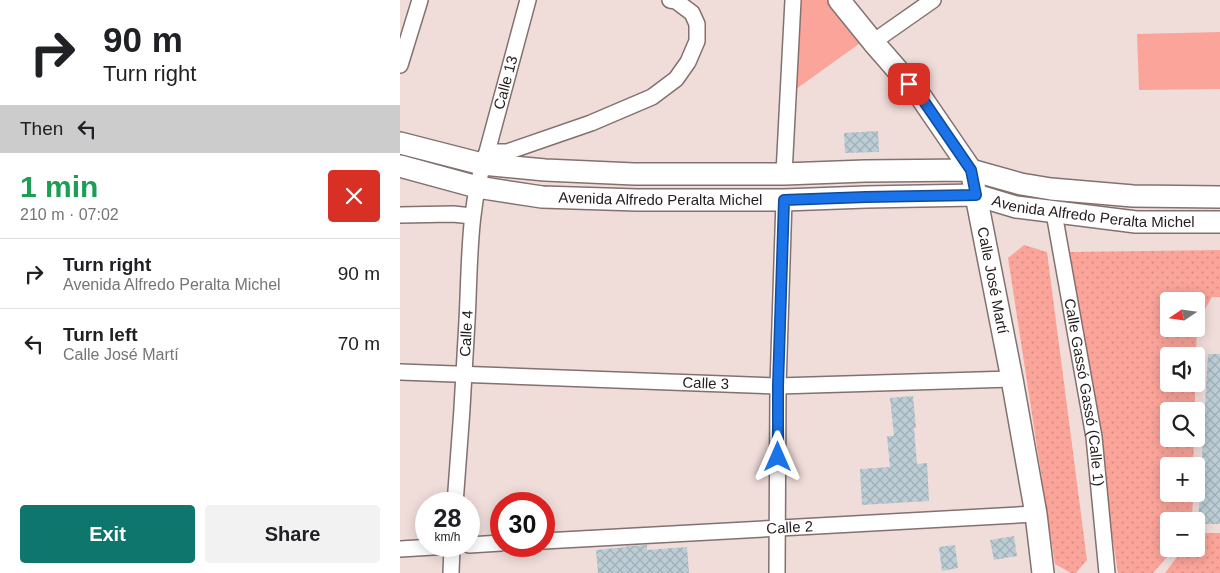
<!DOCTYPE html>
<meta charset="utf-8">
<style>
body{margin:0;font-family:Arial,sans-serif;background:#f2f2f2;color:#202124;height:100vh;display:flex;flex-direction:column;font-size:19px;white-space:nowrap}
*{box-sizing:border-box;margin:0}
p{font-size:16px;color:#757577}
.icon{flex:none;width:28px;height:28px;fill:none;stroke:currentColor;stroke-width:2;stroke-linecap:round;stroke-linejoin:round}
.map{position:relative;flex:1;overflow:hidden}
.sheet{display:flex;flex-direction:column;background:#fff;width:400px}
.sheet>*{flex:none}
.banner{background:#fff;color:#202124;overflow:hidden}
.needle{width:32px;rotate:257deg}
.buttons{position:absolute;left:760px;top:292px;display:grid;gap:10px}
.buttons a{display:grid;place-items:center;width:45px;height:45px;border-radius:5px;background:#fff;box-shadow:0 2px 12px #0003;font-size:25px}
.speed{position:absolute;left:15px;top:492px;display:flex;gap:10px;font-size:25px;font-weight:700;text-align:center}
.speed>*{display:grid;place-content:center;width:65px;height:65px;border-radius:50%;background:#fff;box-shadow:0 2px 12px #0003;line-height:1}
.speed small{font-size:12px;font-weight:400}
.speed .limit{border:8px solid #d22;background:#fff;color:#111}
.pin{position:absolute;display:grid;place-items:center;width:42px;height:42px;color:#fff;margin:-21px;border-radius:10px;box-shadow:0 2px 8px #0006}
.me{position:absolute;width:55px;margin:-28px;rotate:0deg;stroke-linejoin:round;filter:drop-shadow(0 0 4px #0008)}
.turn{display:flex;align-items:center;gap:18px;height:105px;padding:0 20px;font-size:22px}
.turn .icon{width:65px;height:65px;stroke-width:2.5}
.turn b{display:block;font-size:35px;line-height:42px}
.then{display:flex;align-items:center;height:48px;padding:0 20px;background:#0003;gap:10px;font-size:19px}
.round{display:grid;place-items:center;flex:none;width:52px;height:52px;border-radius:5px;background:#f2f2f2}
.summary{display:flex;align-items:center;justify-content:space-between;height:85px;padding:0 20px}
h1{font-size:30px;font-weight:600;line-height:38px;color:#1e9e55}
.primary-button{display:flex;gap:10px;margin-top:auto;padding:10px 20px}
.primary-button a{flex:1;height:58px;border-radius:5px;background:#0f766e;color:#fff;font-size:20px;font-weight:600;line-height:58px;text-align:center}
.primary-button a+a{background:#f2f2f2;color:#202124}
ul{padding:0;list-style:none}
li{display:flex;align-items:center;gap:15px;height:70px;padding:0 20px;border-top:1px solid #e0e0e0}
li div{flex:1}
li b{display:block;font-size:19px}
li em{font-style:normal}
main{display:flex;flex:1;min-height:0}
.map>svg:first-child{display:block}
.grass{fill:#fba49a}
.park{fill:url(#park-dots);fill-rule:evenodd}
.building{fill:url(#building-cross-hatch)}
.lines{fill:none;stroke-linecap:round;stroke-linejoin:round}
.street-casing{stroke:#82716f;stroke-width:18}
.secondary-casing{stroke:#82716f;stroke-width:24}
.street{stroke:#fff;stroke-width:15}
.secondary{stroke:#fff;stroke-width:21}
.route-casing{stroke:#114b97;stroke-width:12}
.route{stroke:#1a73e8;stroke-width:9}
.labels{text-anchor:middle;stroke-width:4;stroke-linejoin:round;paint-order:stroke}
.street-label{font-size:15px;fill:#241d1c;stroke:#fff}
</style>
<main>
<section class="sheet">
<div class="banner">
<div class="turn"><svg class="icon" aria-label="right" viewBox="0 0 24 24"><path d="M7 20v-9h11M14 6l5 5-5 5"/></svg><div><b>90 m</b>Turn right</div></div>
<div class="then">Then<svg class="icon" aria-label="left" viewBox="0 0 24 24"><path d="M17 20v-9H6M10 6l-5 5 5 5"/></svg></div>
</div>
<div class="summary"><div><h1>1 min</h1><p>210 m · 07:02</p></div><a class="round" style="background:#d93025;color:#fff"><svg class="icon" aria-label="close" viewBox="0 0 24 24"><path d="M6 6l12 12M18 6L6 18"/></svg></a></div>
<ul>
<li><svg class="icon" aria-label="right" viewBox="0 0 24 24"><path d="M7 20v-9h11M14 6l5 5-5 5"/></svg><div><b>Turn right</b><p>Avenida Alfredo Peralta Michel</p></div><em>90 m</em></li>
<li><svg class="icon" aria-label="left" viewBox="0 0 24 24"><path d="M17 20v-9H6M10 6l-5 5 5 5"/></svg><div><b>Turn left</b><p>Calle José Martí</p></div><em>70 m</em></li>
</ul>
<div class="primary-button"><a>Exit</a><a>Share</a></div>
</section>
<div class="map">
<svg width="820" height="573" viewBox="0 0 820 573">
<defs>
<pattern id="park-dots" width="8" height="8" patternUnits="userSpaceOnUse" patternTransform="scale(1.25)"><rect width="8" height="8" fill="#fba49a"/><path d="M2 2h.1M6 6h.1" fill="none" stroke="#d78d84" stroke-width="1.8" stroke-linecap="round"/></pattern>
<pattern id="building-cross-hatch" width="8" height="8" patternUnits="userSpaceOnUse" patternTransform="scale(1.25)"><rect width="8" height="8" fill="#bccdd5"/><path d="M0 0l8 8M0 8l8-8" fill="none" stroke="#a1b0b6"/></pattern>
</defs>
<rect width="100%" height="100%" fill="#f0ddda"/>
<!-- grass -->
<path class="grass" d="M402 0H432L463 41 392 92Z
M820 32V89L739 90 737 34Z"/>
<!-- park -->
<path class="park" d="M624 245 647 252 687 560 676 573H671L655 564 608 258Z
M820 250V297H812L797 323 796 356H769V384H795V411H769V439H794L793 466H769V494H793L792 521H769V549H774L753 573H718L667 252ZM769 301H796V329H769Z
M796 533H820V573H765L783 549H796Z"/>
<!-- building -->
<path class="building" d="M478 131 479 152 445 153 444 133Z
M808 354H820V524H798Z
M513 396 516 428H514L517 464 527 463 529 501 462 505 460 469 490 467 487 436H494L490 398Z
M614 536 617 556 594 560 590 540Z
M247 545V550L287 547 289 573H198L196 550 227 547 226 546Z
M555 545 558 568 542 571 539 547Z"/>
<g class="lines">
<!-- street casing -->
<g class="street-casing">
<g id="street">
<path d="M473 42 533 0"/>
<path d="M0 65 20 0"/>
<path d="M87 152H107L191 123 252 97 276 79 288 62 297 41V24L292 13 276 1 270 0"/>
<path d="M384 174 393 0"/>
<path id="s1" d="M654 213 694 437 707 573"/>
<path d="M0 215 53 214 72 216"/>
<path id="s2" d="M0 372 378 386 612 379"/>
<path id="s3" d="M55 504C60 443 64 382 67 321 70 265 68 205 87 152L128 0"/>
<path id="s4" d="M144 541 636 514"/>
<path d="M69 545 101 543"/>
<path d="M0 549 50 546"/>
<path d="M51 573 52 546"/>
<path d="M377 573 378 386 384 200"/>
</g>
</g>
<!-- secondary casing -->
<g class="secondary-casing">
<g id="secondary">
<path id="s5" d="M439 0 473 42 521 97 571 170 612 379 636 514 643 573"/>
<path d="M0 143 82 164 145 170 234 174H384L465 171 571 170 621 184 651 189 733 196 820 197"/>
<path id="s6" d="M0 166 77 187 142 197 237 200H384L466 197 576 195 616 207 736 222H820"/>
</g>
</g>
<!-- street -->
<use href="#street" class="street"/>
<!-- secondary -->
<use href="#secondary" class="secondary"/>
</g>
<g class="lines">
<!-- route casing -->
<g class="route-casing">
<path id="route" d="M378 457V386L384 200 466 197 576 195 571 170 521 97 509 84"/>
</g>
<!-- route -->
<use href="#route" class="route"/>
</g>
<g class="labels">
<!-- street labels -->
<g class="street-label">
<text dy="5" stroke="none"><textPath href="#s3" startOffset="426">Calle 13</textPath></text>
<text dy="5" stroke="none"><textPath href="#s6" startOffset="264">Avenida Alfredo Peralta Michel</textPath></text>
<text dy="5" stroke="none"><textPath href="#s6" startOffset="699">Avenida Alfredo Peralta Michel</textPath></text>
<text dy="5" stroke="none"><textPath href="#s5" startOffset="328">Calle José Martí</textPath></text>
<text dy="5" stroke="none"><textPath href="#s3" startOffset="171">Calle 4</textPath></text>
<text dy="5" stroke="none"><textPath href="#s2" startOffset="306">Calle 3</textPath></text>
<text dy="5" stroke="none"><textPath href="#s1" startOffset="182">Calle Gassó Gassó (Calle 1)</textPath></text>
<text dy="5" stroke="none"><textPath href="#s4" startOffset="246">Calle 2</textPath></text>
</g>
</g>
</svg>
<div class="buttons">
<a><svg class="needle" viewBox="-14 -14 28 28"><path d="M0-13l5 13h-10z" fill="#e53935"/><path d="M0 13l5-13h-10z" fill="#757577"/></svg></a>
<a><svg class="icon" aria-label="sound" viewBox="0 0 24 24"><path d="M4 9h4l5-4v14l-5-4H4zM17 9q2 3 0 6"/></svg></a>
<a><svg class="icon" aria-label="search" viewBox="0 0 24 24"><circle cx="10" cy="10" r="6"/><path d="M15 15l6 6"/></svg></a>
<a>+</a>
<a>−</a>
</div>
<div class="speed"><div>28<small>km/h</small></div><div class="limit">30</div></div>
<div class="pin" style="left:509px;top:84px;background:#d93025"><svg class="icon" aria-label="arrive" viewBox="0 0 24 24"><path d="M6 21V4h12l-3 4 3 4H6"/></svg></div>
<svg class="me" style="left:378px;top:457px" viewBox="-20 -20 40 40"><path d="M0-17L14 15 0 8-14 15z" fill="#1a73e8" stroke="#fff" stroke-width="4"/></svg>
</div>
</main>
